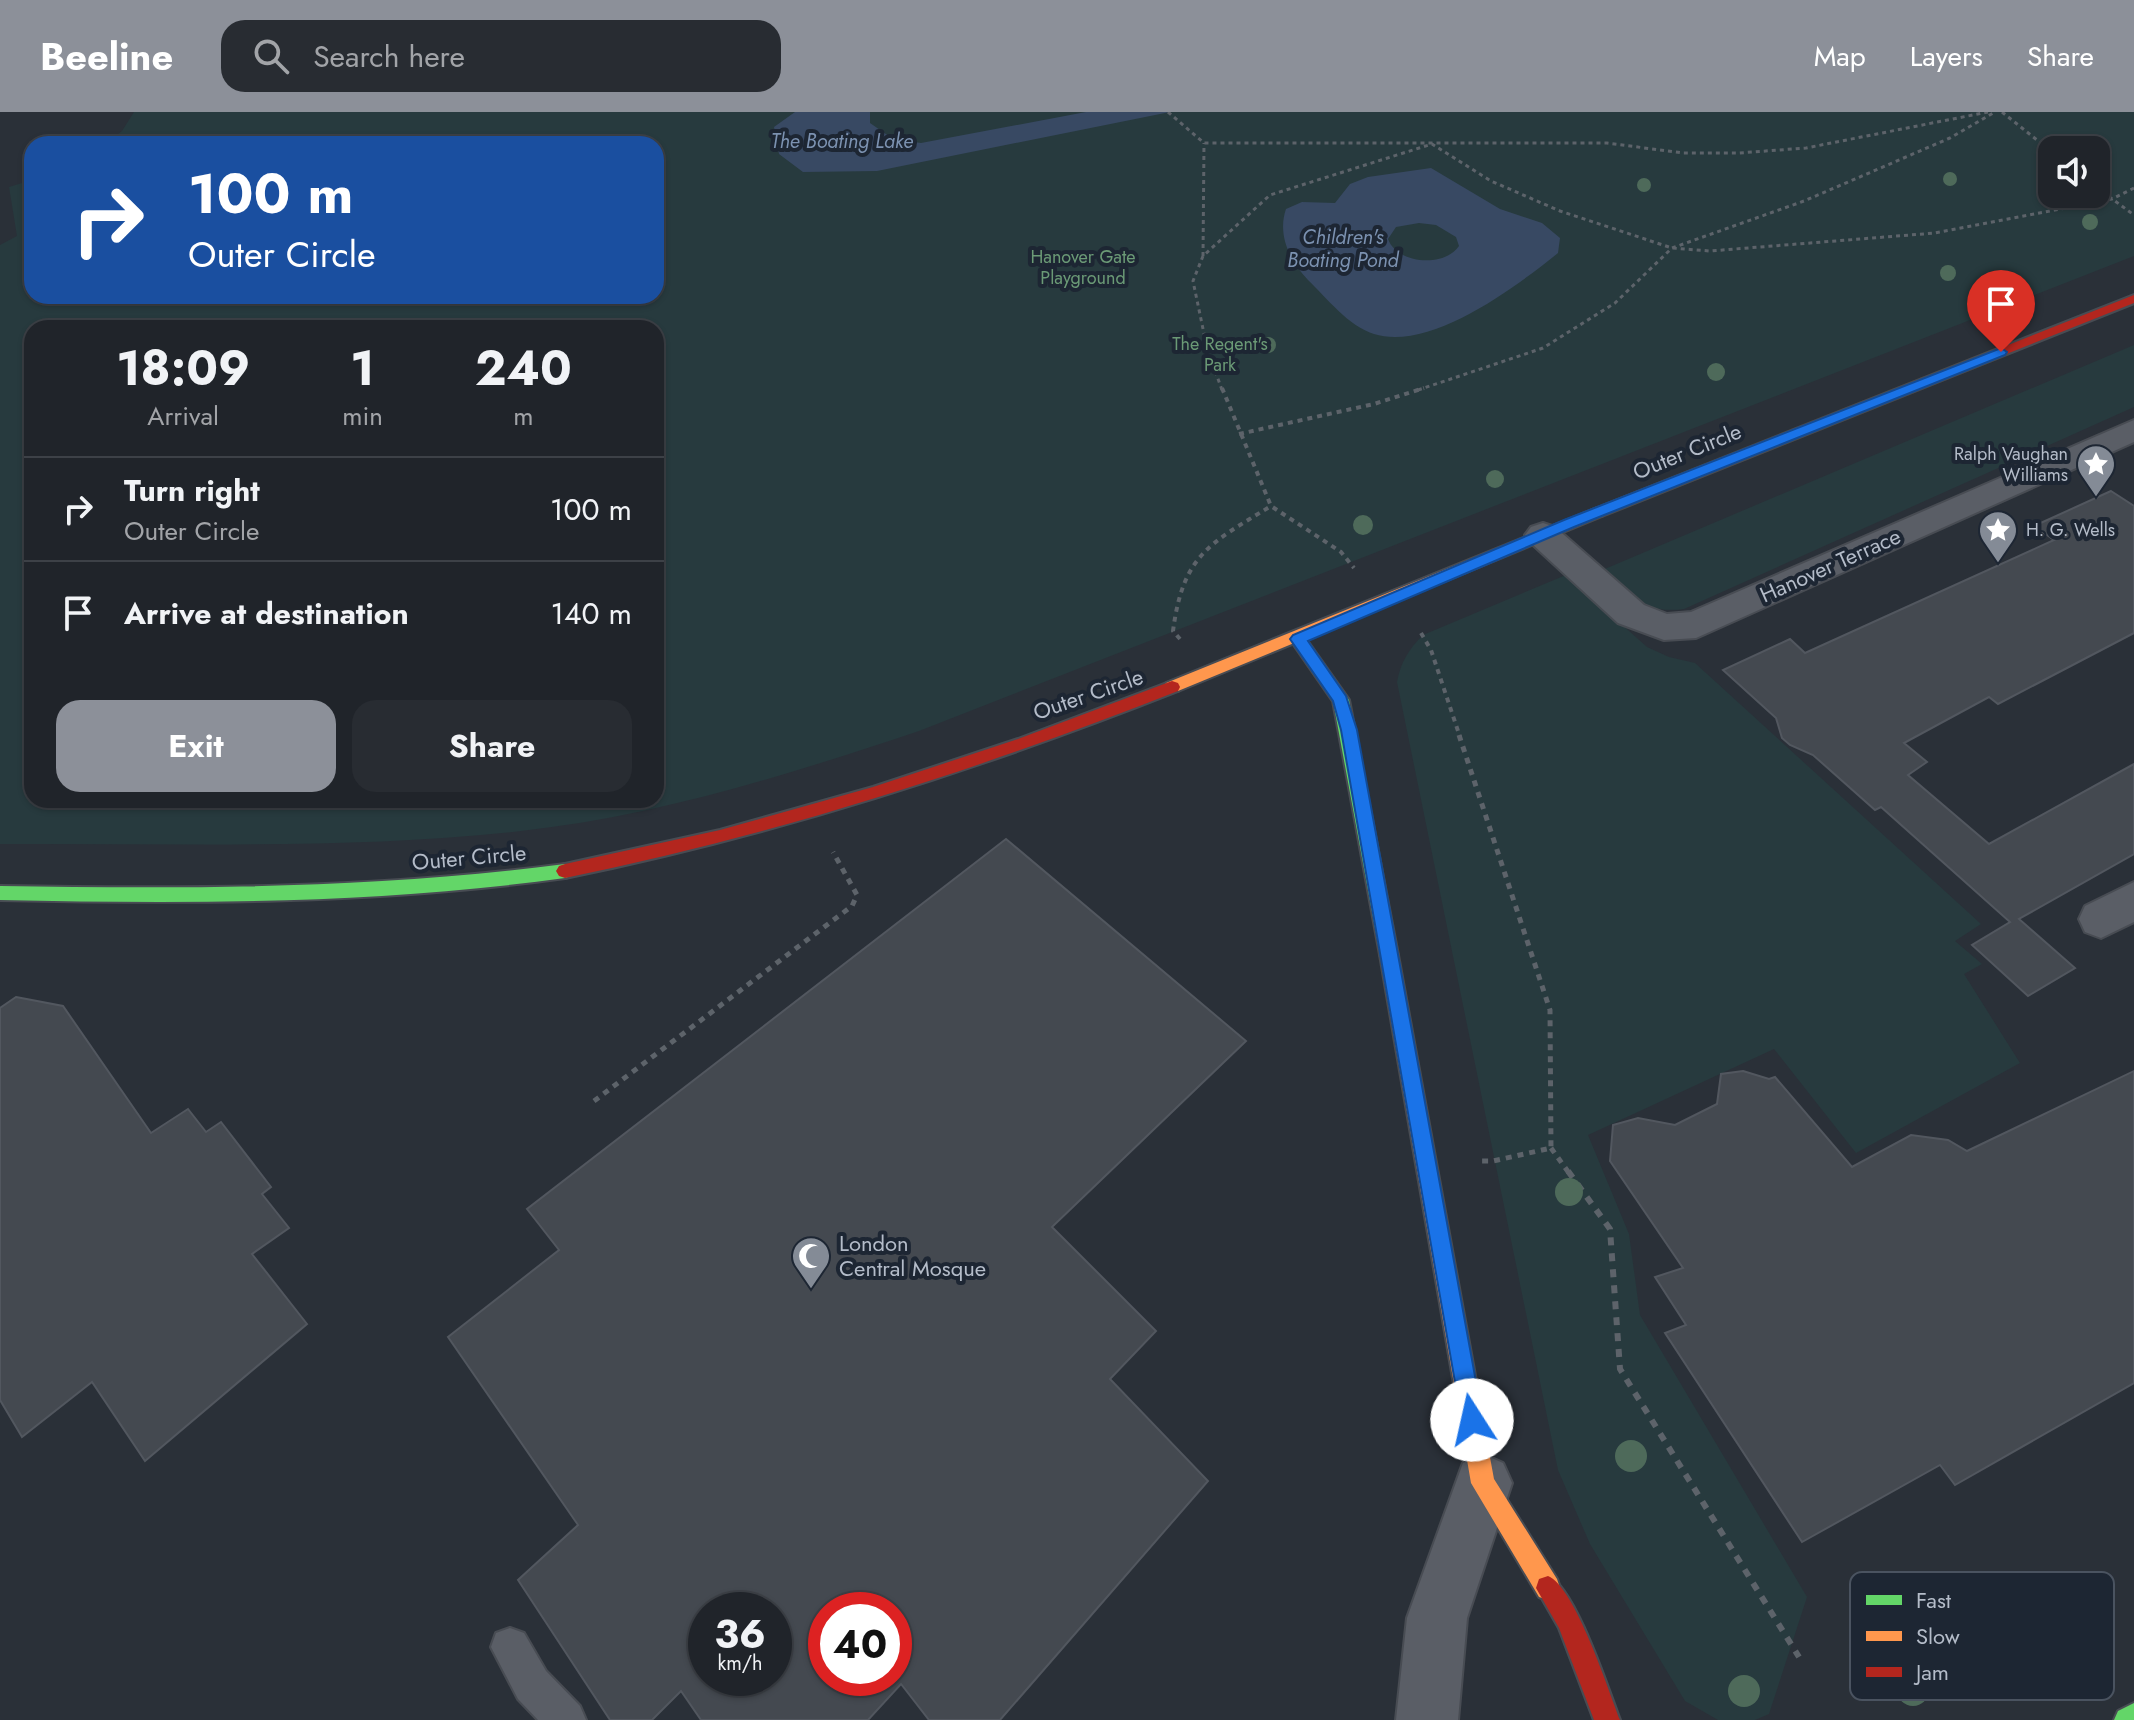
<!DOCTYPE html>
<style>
body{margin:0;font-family:Jost,sans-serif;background:#282c32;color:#f1f3f6;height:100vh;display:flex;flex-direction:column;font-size:30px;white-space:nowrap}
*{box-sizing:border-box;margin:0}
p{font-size:26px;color:#a2a4a8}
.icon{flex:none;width:44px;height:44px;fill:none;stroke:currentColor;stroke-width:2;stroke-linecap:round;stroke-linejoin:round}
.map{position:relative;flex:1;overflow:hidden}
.sheet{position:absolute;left:24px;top:208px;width:640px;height:488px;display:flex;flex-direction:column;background:#20242a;border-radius:24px;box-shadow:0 2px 6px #0004,0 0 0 2px #3d4147}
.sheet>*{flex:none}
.hud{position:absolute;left:24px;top:24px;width:640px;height:168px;border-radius:24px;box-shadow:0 2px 6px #0004,0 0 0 2px #3d4147;background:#1a4fa0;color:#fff;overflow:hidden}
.controls{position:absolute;left:2038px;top:24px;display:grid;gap:16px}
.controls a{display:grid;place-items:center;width:72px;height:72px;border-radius:16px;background:#20242a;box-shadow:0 2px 6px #0004,0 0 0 2px #3d4147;font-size:40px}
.speed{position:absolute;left:688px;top:1480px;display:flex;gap:16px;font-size:40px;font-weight:700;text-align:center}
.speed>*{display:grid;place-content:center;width:104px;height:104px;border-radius:50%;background:#20242a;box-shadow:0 2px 6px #0004,0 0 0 2px #3d4147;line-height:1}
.speed small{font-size:20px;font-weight:400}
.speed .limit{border:12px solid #d22;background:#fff;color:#111}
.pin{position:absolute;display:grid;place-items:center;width:68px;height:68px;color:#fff;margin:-82px -34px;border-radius:50% 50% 50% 0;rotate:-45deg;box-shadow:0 0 8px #0007}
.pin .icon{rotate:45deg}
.me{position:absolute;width:88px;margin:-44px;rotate:350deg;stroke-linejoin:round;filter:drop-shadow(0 0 6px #0008)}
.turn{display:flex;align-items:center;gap:28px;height:168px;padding:0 32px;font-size:36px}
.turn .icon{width:104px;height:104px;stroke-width:2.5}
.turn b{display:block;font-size:56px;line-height:68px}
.eta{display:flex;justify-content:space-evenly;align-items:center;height:136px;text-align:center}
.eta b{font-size:48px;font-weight:700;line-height:56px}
.primary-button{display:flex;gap:16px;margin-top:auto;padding:16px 32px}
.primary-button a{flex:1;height:92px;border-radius:24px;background:#8c9099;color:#fff;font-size:32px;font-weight:700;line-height:92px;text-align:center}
.primary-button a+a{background:#282c32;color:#f1f3f6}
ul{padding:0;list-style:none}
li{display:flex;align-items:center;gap:24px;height:104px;padding:0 32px;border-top:2px solid #3d4147}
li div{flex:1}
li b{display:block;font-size:30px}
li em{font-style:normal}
header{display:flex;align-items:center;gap:48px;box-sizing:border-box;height:112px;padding:0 40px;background:#8c9099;color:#fff}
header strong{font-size:38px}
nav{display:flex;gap:44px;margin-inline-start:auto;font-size:28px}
.search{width:560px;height:72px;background:#282c32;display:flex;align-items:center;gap:20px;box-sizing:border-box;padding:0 28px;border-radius:24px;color:#a2a4a8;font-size:30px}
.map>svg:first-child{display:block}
.green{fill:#273a3e;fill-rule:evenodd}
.water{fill:#384963;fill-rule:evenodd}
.building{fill:#444950;stroke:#52575f;stroke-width:2;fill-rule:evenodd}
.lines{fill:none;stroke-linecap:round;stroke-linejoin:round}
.lane-casing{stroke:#484c53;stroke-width:4}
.street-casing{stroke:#484c53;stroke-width:4}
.fast-casing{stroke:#484c53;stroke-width:4}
.slow-casing{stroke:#484c53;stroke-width:4}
.jam-casing{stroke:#484c53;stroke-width:4}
.path-far3{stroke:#5d636a;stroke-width:3;stroke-dasharray:4 4;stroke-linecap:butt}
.path-far2{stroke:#5d636a;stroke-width:4;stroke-dasharray:5 5;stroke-linecap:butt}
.path-far1{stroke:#5d636a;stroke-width:5;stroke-dasharray:6 6;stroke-linecap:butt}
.path{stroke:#5d636a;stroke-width:6;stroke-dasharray:8 8;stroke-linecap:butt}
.lane{fill:#5a5e66;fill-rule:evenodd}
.street{fill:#5a5e66;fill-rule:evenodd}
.fast{fill:#63d668;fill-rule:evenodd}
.slow{fill:#ff974d;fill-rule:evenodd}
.jam{fill:#b3261e;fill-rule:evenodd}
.tree{fill:#4e6a5a}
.route{fill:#1a73e8;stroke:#114b97;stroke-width:2}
.labels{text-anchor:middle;stroke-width:8;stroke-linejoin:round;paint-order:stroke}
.far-park-label{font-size:18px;fill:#6b9a76;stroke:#1d2633}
.far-poi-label{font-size:18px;fill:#b4bcc9;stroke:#1d2633;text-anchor:end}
.far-water-label{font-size:20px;font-style:italic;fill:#7c92b1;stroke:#1d2633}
.street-label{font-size:22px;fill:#b4bcc9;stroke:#1d2633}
.poi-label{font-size:22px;fill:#b4bcc9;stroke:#1d2633;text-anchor:start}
.key{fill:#1d2633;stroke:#4a5360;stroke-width:2}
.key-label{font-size:22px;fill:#b4bcc9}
</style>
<header>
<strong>Beeline</strong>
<div class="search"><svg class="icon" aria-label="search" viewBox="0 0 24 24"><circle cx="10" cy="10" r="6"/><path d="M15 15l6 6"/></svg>Search here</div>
<nav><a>Map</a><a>Layers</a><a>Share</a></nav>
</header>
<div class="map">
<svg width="2134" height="1608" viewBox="0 0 2134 1608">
<rect width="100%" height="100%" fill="#2a3038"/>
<!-- green -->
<path class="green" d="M134 0H2134V144L919 619C790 662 658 704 521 719 348 738 173 731 0 732V133L17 124 9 75 32 68V184H656V32H105L122 19ZM2052 38H2096V82H2052ZM32 216H656V688H32Z
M2134 233V295L1684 497C1643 502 1630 484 1600 459Z
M1566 463 1647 535 1669 545 1695 551 1981 812 1955 829 1982 852 1964 862 2020 951 1856 1041 1774 937 1588 1023 1629 1122 1640 1203 1807 1485 1769 1602 1755 1608H1718L1685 1589 1590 1432 1558 1358 1397 570C1401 550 1408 538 1423 523Z"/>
<!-- water -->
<path class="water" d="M795 0H870V11L893 27 921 31 1086 0H1170L877 59 803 60 779 42 774 15Z
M1431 56 1500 97 1542 111 1560 126 1558 141C1517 174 1430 240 1374 222 1348 214 1327 186 1308 168 1290 149 1277 123 1286 97L1302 90 1335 91 1350 72 1368 65ZM1419 111 1436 113 1456 125 1459 134C1444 156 1397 152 1388 127L1396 115Z"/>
<!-- building -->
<path class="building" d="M2111 379 2134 394V521L1998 592 1989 585 1904 631 1927 650 1908 663 1989 732 2134 652V742L2019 807 2075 856 2028 884 1972 833 2010 810 1881 695 1875 698 1813 643 1790 633 1782 626 1776 606 1723 558 1790 527 1805 541 2054 428 2034 414Z
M1006 727 1246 929 1052 1115 1156 1219 1110 1267 1208 1369 1000 1608H929L901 1572 868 1608H701L681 1579 652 1608H610L518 1468 578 1413 448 1225 559 1138 527 1097ZM706 1498H774V1566H706ZM826 1498H894V1566H826Z
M16 885 63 894 151 1021 188 997 206 1020 221 1010 271 1075 262 1082 289 1116 252 1142 307 1212 145 1349 92 1270 22 1325 0 1288V896Z
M1743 959 1769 967 1775 965 1852 1055 1911 1023 1948 1028 1967 1039 2134 959V1271L1955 1373 1940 1353 1802 1430 1665 1221 1686 1213 1655 1165 1683 1156 1610 1049 1613 1013 1638 1006 1675 1013 1717 992 1721 962Z"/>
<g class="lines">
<!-- lane casing -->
<g class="lane-casing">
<path id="lane" d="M510 1516 524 1521 546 1559 580 1594 586 1608H538L518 1587 491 1535 496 1521Z"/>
</g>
<!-- street casing -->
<g class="street-casing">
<path id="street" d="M2134 308V330L1696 526 1664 528 1618 511 1531 431 1525 423 1531 415 1543 411 1555 415 1644 493 1667 502 1691 500Z
M2134 770V810L2101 826 2085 820 2079 807 2085 794Z
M1483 1342 1503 1351 1512 1371 1467 1506 1458 1608H1396L1407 1506 1463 1351Z"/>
</g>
<!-- fast casing -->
<g class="fast-casing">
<path id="fast" d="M1298 522 1303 523 1349 588 1398 843 1395 849 1389 851 1383 849 1380 843 1333 589 1290 527Z
M565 752 571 754 574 759 571 764 565 766C377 792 189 792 0 788V774C189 777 377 777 565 752Z
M2134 1591V1608H2114L2118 1599Z"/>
</g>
<!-- slow casing -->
<g class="slow-casing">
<path id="slow" d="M1597 396 1604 401 1602 404 1178 579H1166L1164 575 1166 571Z
M1389 835 1395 837 1398 843 1494 1367 1557 1467 1560 1476 1557 1485 1548 1488 1539 1485 1471 1371 1380 843 1383 837Z"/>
</g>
<!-- jam casing -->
<g class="jam-casing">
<path id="jam" d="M2134 183V191L1602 404H1592L1590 401 1592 398Z
M1172 569 1178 571 1180 575 1178 579C978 658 776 723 565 766L559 764 556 759 559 754 565 752 720 718 873 675 1018 627Z
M1548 1464C1575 1475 1608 1577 1620 1608H1594L1559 1516 1536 1476 1539 1467Z"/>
</g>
<!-- path-far3 -->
<path class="path-far3" d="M1168 0 1204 31H1607L1683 41H1739L1806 36 1988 0
M2002 0 2052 40
M2096 75 2134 103
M1203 144 1204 31
M1222 278 1207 236 1193 169 1203 144 1270 83 1432 32 1491 69 1560 99 1672 136 1710 139 1935 121 2112 87 2134 76
M1418 278 1543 236 1615 191 1672 136 1804 89 1950 26 1995 0"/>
<!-- path-far2 -->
<path class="path-far2" d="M1222 276 1271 394 1341 440 1354 456
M1239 322 1374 292 1424 276
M1421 521 1431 538 1460 625
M1180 527 1173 519C1183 443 1209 432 1271 394"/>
<!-- path-far1 -->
<path class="path-far1" d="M1459 623 1550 898 1551 1036 1493 1049H1478
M594 989 852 794 857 783 833 740
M1551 1036 1569 1061"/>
<!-- path -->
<path class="path" d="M1568 1059 1610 1117 1620 1257 1799 1545"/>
<!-- lane -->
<use href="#lane" class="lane"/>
<!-- street -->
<use href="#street" class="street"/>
<!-- fast -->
<use href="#fast" class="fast"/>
<!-- slow -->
<use href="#slow" class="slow"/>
<!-- jam -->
<use href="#jam" class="jam"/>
</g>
<!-- trees -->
<g class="tree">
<circle cx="1950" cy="67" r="7"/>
<circle cx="1644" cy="73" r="7"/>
<circle cx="2090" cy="110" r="8"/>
<circle cx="1948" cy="161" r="8"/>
<circle cx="1268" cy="233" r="8"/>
<circle cx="1716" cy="260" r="9"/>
<circle cx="1495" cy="367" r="9"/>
<circle cx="1363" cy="413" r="10"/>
<circle cx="1569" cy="1080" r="14"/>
<circle cx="1631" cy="1344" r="16"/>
<circle cx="1913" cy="1578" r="16"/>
<circle cx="1744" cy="1579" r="16"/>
</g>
<!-- route -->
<path class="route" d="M2001 236 2007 240 2005 243 1574 415 1308 529 1346 584 1357 618 1483 1308 1480 1316 1472 1320 1463 1316 1341 618 1333 589 1290 527 1293 523 1564 408Z"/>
<!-- icons -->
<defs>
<g id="sight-pin" transform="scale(2)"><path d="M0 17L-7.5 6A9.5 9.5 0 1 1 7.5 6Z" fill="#848b96" stroke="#1d2633"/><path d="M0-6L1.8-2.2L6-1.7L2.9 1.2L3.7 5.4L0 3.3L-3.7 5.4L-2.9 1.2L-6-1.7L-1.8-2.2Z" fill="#fff"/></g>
<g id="mosque-pin" transform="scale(2)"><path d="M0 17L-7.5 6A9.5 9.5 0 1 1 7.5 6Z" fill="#848b96" stroke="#1d2633"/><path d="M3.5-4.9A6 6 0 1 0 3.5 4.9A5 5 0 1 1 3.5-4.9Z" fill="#fff"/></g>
</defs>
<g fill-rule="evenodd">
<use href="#sight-pin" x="2096" y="352"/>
<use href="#sight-pin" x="1998" y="418"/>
<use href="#mosque-pin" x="811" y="1144"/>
</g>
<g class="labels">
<!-- far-park labels -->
<g class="far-park-label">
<text x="1083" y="151">Hanover Gate<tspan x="1083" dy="21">Playground</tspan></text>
<text x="1220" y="238">The Regent's<tspan x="1220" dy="21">Park</tspan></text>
</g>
<!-- far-poi labels -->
<g class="far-poi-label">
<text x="2068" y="348">Ralph Vaughan<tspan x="2068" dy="21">Williams</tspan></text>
<text x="2026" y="424" text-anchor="start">H. G. Wells</text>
</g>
<!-- far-water labels -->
<g class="far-water-label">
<text x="842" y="36">The Boating Lake</text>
<text x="1343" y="132">Children's<tspan x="1343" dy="23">Boating Pond</tspan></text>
</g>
<!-- street labels -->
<g class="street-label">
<text transform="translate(1687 339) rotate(-22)" y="8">Outer Circle</text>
<text transform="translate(1830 453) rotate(-24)" y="8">Hanover Terrace</text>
<text transform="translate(1088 582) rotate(-19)" y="8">Outer Circle</text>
<text transform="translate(469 745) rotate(-5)" y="8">Outer Circle</text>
</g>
<!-- poi labels -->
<g class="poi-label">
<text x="839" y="1139">London<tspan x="839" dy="25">Central Mosque</tspan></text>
</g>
</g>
<!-- legend -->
<rect x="1850" y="1460" width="264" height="128" rx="12" class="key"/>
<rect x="1866" y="1483" width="36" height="10" fill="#63d668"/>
<rect x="1866" y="1519" width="36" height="10" fill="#ff974d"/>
<rect x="1866" y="1555" width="36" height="10" fill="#b3261e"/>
<g class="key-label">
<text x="1916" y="1496">Fast</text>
<text x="1916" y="1532">Slow</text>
<text x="1916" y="1568">Jam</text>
</g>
</svg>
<div class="controls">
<a><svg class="icon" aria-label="sound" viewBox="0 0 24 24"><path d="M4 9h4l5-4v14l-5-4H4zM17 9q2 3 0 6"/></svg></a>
</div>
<div class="speed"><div>36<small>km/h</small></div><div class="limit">40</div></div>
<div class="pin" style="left:2001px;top:240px;background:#d93025"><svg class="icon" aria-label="arrive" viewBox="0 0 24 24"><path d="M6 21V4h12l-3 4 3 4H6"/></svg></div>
<svg class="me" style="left:1472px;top:1308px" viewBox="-20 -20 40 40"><circle r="19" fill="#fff"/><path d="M0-13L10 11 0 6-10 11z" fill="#1a73e8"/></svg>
<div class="hud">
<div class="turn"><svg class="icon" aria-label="right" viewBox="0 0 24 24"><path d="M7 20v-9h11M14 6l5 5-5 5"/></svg><div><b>100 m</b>Outer Circle</div></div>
</div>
<section class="sheet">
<div class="eta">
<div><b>18:09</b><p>Arrival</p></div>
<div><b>1</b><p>min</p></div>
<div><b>240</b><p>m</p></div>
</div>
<ul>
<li><svg class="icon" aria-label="right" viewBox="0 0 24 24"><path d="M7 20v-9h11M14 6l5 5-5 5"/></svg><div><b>Turn right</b><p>Outer Circle</p></div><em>100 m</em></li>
<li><svg class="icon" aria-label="arrive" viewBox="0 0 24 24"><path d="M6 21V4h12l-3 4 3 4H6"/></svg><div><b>Arrive at destination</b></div><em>140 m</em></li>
</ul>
<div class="primary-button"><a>Exit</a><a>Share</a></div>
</section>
</div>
